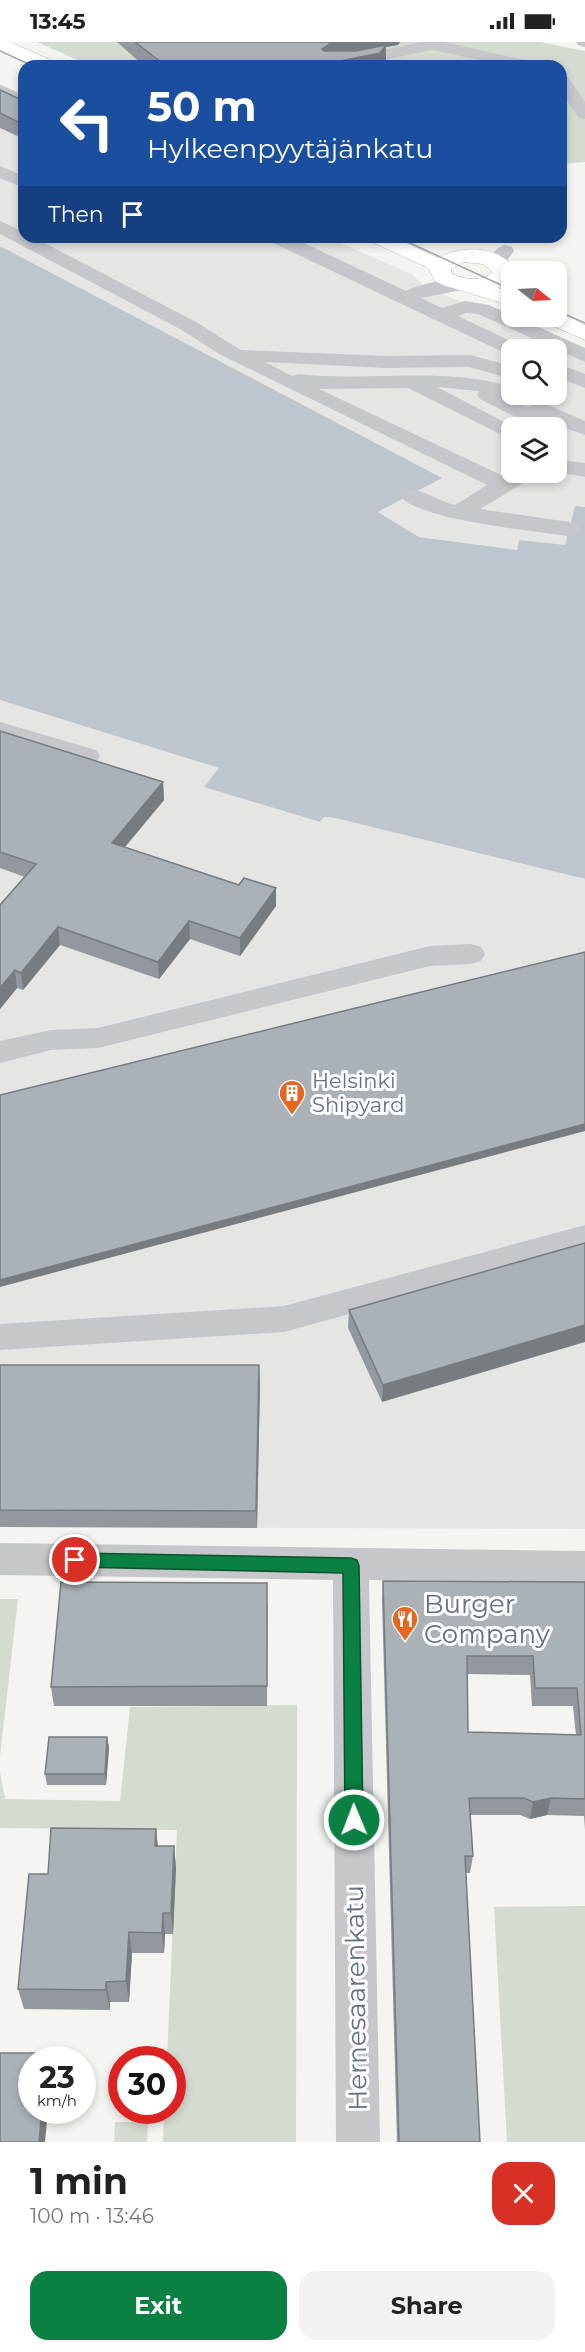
<!DOCTYPE html>
<meta charset="utf-8">
<style>
body{margin:0;font-family:Montserrat,sans-serif;background:#f2f2f2;color:#222;height:100vh;display:flex;flex-direction:column;font-size:22px;white-space:nowrap}
*{box-sizing:border-box;margin:0}
p{font-size:20px;color:#767676}
.icon{flex:none;width:33px;height:33px;fill:none;stroke:currentColor;stroke-width:2;stroke-linecap:round;stroke-linejoin:round}
.map{position:relative;height:2100px;overflow:hidden}
.panel{display:flex;flex-direction:column;background:#fff;flex:1}
.panel>*{flex:none}
.guide{position:absolute;left:18px;top:18px;width:549px;height:183px;border-radius:18px;box-shadow:0 3px 9px #0003;background:#1a4fa0;color:#fff;overflow:hidden}
.needle{width:39px;rotate:108deg}
.tools{position:absolute;left:501px;top:219px;display:grid;gap:12px}
.tools a{display:grid;place-items:center;width:66px;height:66px;border-radius:12px;background:#fff;box-shadow:0 3px 9px #0003;font-size:30px}
.speed{position:absolute;left:18px;top:2004px;display:flex;gap:12px;font-size:30px;font-weight:700;text-align:center}
.speed>*{display:grid;place-content:center;width:78px;height:78px;border-radius:50%;background:#fff;box-shadow:0 3px 9px #0003;line-height:1}
.speed small{font-size:15px;font-weight:400}
.speed .limit{border:9px solid #d22;background:#fff;color:#111}
.pin{position:absolute;display:grid;place-items:center;width:51px;height:51px;color:#fff;margin:-26px;border:3px solid #fff;border-radius:50%;box-shadow:0 2px 6px #0007}
.me{position:absolute;width:66px;margin:-33px;rotate:359deg;stroke-linejoin:round;filter:drop-shadow(0 0 4px #0008)}
.turn{display:flex;align-items:center;gap:21px;height:126px;padding:0 30px;font-size:27px}
.turn .icon{width:78px;height:78px;stroke-width:2.5}
.turn b{display:block;font-size:42px;line-height:51px}
.then{display:flex;align-items:center;height:57px;padding:0 30px;background:#0003;gap:12px;font-size:22px}
.round{display:grid;place-items:center;flex:none;width:63px;height:63px;border-radius:18px;background:#f2f2f2}
.head{display:flex;align-items:center;justify-content:space-between;height:102px;padding:0 30px}
h1{font-size:36px;font-weight:700;line-height:45px}
.primary-button{display:flex;gap:12px;margin-top:auto;padding:12px 30px}
.primary-button a{flex:1;height:69px;border-radius:18px;background:#0b8043;color:#fff;font-size:24px;font-weight:700;line-height:69px;text-align:center}
.primary-button a+a{background:#f2f2f2;color:#222}
.status{display:flex;justify-content:space-between;align-items:center;height:42px;padding:0 30px;background:#fff;direction:ltr}
.status svg{height:16px;fill:currentColor}
.map>svg:first-child{display:block}
.built{fill:#e5e6e4;fill-rule:evenodd}
.green{fill:#d4dcd2}
.water{fill:#bdc6cc}
.lines{fill:none;stroke-linecap:round;stroke-linejoin:round}
.major-casing{stroke:#b5b8bd;stroke-width:1}
.minor{fill:#c5c7cb;fill-rule:evenodd}
.major{fill:#fff;fill-rule:evenodd}
.tram{stroke:#a2a7ae;stroke-width:1.5}
.wall{fill:#92989d;fill-rule:evenodd}
.shaded-wall{fill:#777c80}
.building{fill:#aab1b7;stroke:#777c80;stroke-width:1.5;fill-rule:evenodd}
.route{fill:#0b8043;stroke:#07532c;stroke-width:1.5}
.labels{text-anchor:middle;stroke-width:6;stroke-linejoin:round;paint-order:stroke}
.poi-label{font-size:21px;fill:#637182;stroke:#fff;text-anchor:start}
.near-poi-label{font-size:26px;fill:#637182;stroke:#fff;text-anchor:start}
.near-street-label{font-size:26px;fill:#637182;stroke:#fff}
</style>
<div class="status"><b>13:45</b><svg viewBox="0 0 49 12"><path d="M0 12V9h3v3zM5 12V6h3v6zM10 12V3h3v9zM15 12V0h3v12zM26 1h20v11H26zM47 4h2v5h-2z"/></svg></div>
<div class="map">
<svg width="585" height="2100" viewBox="0 0 585 2100">
<rect width="100%" height="100%" fill="#f4f5f1"/>
<!-- built -->
<path class="built" d="M0 42 24 53V195H327L411 232 428 247 482 267 585 314V465L575 464 565 504 520 498 517 508 419 495 378 470 441 436 0 204ZM512 308H556V352H512ZM512 386H556V430H512Z
M0 658 220 726 205 745 319 780 324 775 335 776 585 837V1487L0 1485Z"/>
<!-- green -->
<path class="green" d="M37 0H539L585 9V120L561 122V24H91Z
M0 1557H18L0 1714Z
M297 1663 296 2100H163L164 2069 172 2068V2018L167 2017 177 1788 0 1786V1730L5 1757 120 1759 130 1665Z
M585 1864V2100H507L494 1865Z
M115 2080H148L147 2100H114Z"/>
<!-- water -->
<path class="water" d="M0 204 442 436 378 470 419 495 517 508 519 498 565 503 575 464 585 465V837L335 776 324 775 320 780 204 745 219 726 0 658Z"/>
<g class="lines">
<!-- major casing -->
<g class="major-casing">
<path id="major" d="M0 0H10L55 20 58 24H34L0 9Z
M367 195H394L438 216C461 203 498 203 515 227V230H512L511 236 498 246 512 250V264L443 243 435 239 430 229 426 225 370 199ZM462 220 483 222 493 230C482 240 465 238 452 232L451 227Z
M556 269 585 283V298L542 279 539 274H556Z"/>
</g>
<!-- minor -->
<path class="minor" d="M421 0H444L538 21 540 24H508L432 8 355 24H324L332 19Z
M576 0H585V5L578 3Z
M561 33 567 34 585 60V77L579 76 561 50Z
M0 43 24 53V64L0 54Z
M0 124 24 134V146L0 136Z
M0 179 24 190V195H33L196 280 241 308 386 314 470 313 512 324V337L469 325 386 326 265 320 292 334 299 332C370 340 442 324 512 345V352H522L519 356 514 358 529 365 532 361 539 359 585 379V393L565 386 562 390 556 392V386H537L480 357 477 353 479 349 437 345 516 386H512V398L408 346 319 347 503 434 512 429 536 430 533 435 480 467 569 480 577 482 580 487 577 492 569 494C535 489 416 478 399 453L402 448C420 444 438 460 455 463L487 443 219 312 182 288 0 192Z
M267 195H291L406 249C421 242 450 235 467 239L470 243 467 247 421 256 442 266 465 259 489 263 585 306V320L478 272 466 271 458 274 521 304 524 308H512V313L507 312 269 199Z
M505 203 512 205 514 209 503 224H489L486 220C492 212 496 206 505 203Z
M556 321 585 332V346L556 335Z
M556 418 585 421V435L556 430Z
M0 680 96 708 100 714 96 720 87 722 0 696Z
M471 902 481 905 485 912 481 919 471 922 430 924 98 1006 51 1008 0 1021V999L51 988 98 986 430 904Z
M585 1183V1207L284 1290 0 1308V1282L284 1264Z
M0 1501 585 1509V1541L369 1538 380 2100H336L333 1538 0 1533Z"/>
<!-- major -->
<use href="#major" class="major"/>
<!-- tram -->
<path class="tram" d="M0 9 33 24
M397 195 512 248
M556 268 585 281"/>
</g>
<!-- wall -->
<path class="wall" d="M117 0H400L398 3 386 5V20L383 24H144Z
M0 48 24 59V97L0 86Z
M0 689 163 740 164 758 125 805 239 843 276 846V864L240 914 190 897 159 937 60 903 23 948 17 946 0 967 25 835 0 826Z
M585 1201 382 1360 348 1286 349 1268Z
M0 1323 260 1341 257 1486 0 1485Z
M383 1539 585 1540V1788L584 1774 547 1773 530 1777 520 1773H470L473 1814 470 1831H466L480 2100H397L382 1558ZM467 1632 530 1633 532 1664H573L576 1693 468 1690Z
M268 1561 267 1664H54L51 1645Z
M107 1695 109 1706 106 1743H47L45 1732Z
M156 1787 158 1804H174L176 1826 173 1892H165L164 1911H132L129 1960H110V1968L24 1967 18 1947 48 1832Z"/>
<!-- shaded-wall -->
<path class="shaded-wall" d="M332 0H400L398 3 386 5V20L383 24H316L322 7Z
M163 740 164 758 114 818 112 801Z
M276 846V864L240 914V896Z
M189 879 190 897 159 937 158 920Z
M58 885 60 903 23 948 21 931Z
M15 928 17 946 0 967V946Z
M585 1082V1089L0 1245V1238Z
M585 1283V1300L382 1360 383 1343Z
M259 1323 260 1341 257 1486 256 1469Z
M107 1695 109 1706 106 1743 105 1732Z
M551 1756 547 1773 530 1777 533 1760Z
M156 1787 158 1809 155 1804Z
M174 1804 176 1826 173 1892 171 1871Z
M163 1871 165 1892 164 1911 162 1891Z
M129 1890 132 1911 129 1960 126 1939Z
M106 1940 110 1960V1968L106 1948Z
M42 2068H48L45 2100H39Z"/>
<!-- building -->
<path class="building" d="M135 0H332L322 7 324 9H355L386 3 380 11 316 24H222L220 23 214 24H166Z
M0 48 24 59V83L0 71Z
M0 689 163 740 112 801 239 843 244 836 276 846 240 896 189 879 158 920 58 885 21 931 15 928 0 946V863L36 822 0 810Z
M585 910V1082L0 1238V1053Z
M585 1201V1283L383 1343 349 1268Z
M0 1323H259L256 1469 0 1468Z
M383 1539 585 1540V1757L551 1756 533 1760 524 1756H469L473 1814H465L480 2100H399ZM467 1614H533L535 1646H577L581 1693 468 1690Z
M61 1540 267 1541V1644L51 1645Z
M49 1695H107L105 1732H45Z
M51 1786 156 1787 155 1804H174L171 1871H163L162 1891 129 1890 126 1939 106 1940V1948L18 1947 29 1832H48Z
M0 2011H47L46 2018H32V2068H42L39 2100H0Z"/>
<!-- route -->
<path class="route" d="M75 1511 351 1516 357 1518 359 1524 363 1778 361 1784 354 1787 348 1784 345 1778 343 1531 75 1525 69 1523 67 1518 69 1513Z"/>
<!-- icons -->
<defs>
<g id="building-pin" transform="scale(1.35)"><path d="M0 17L-7.5 6A9.5 9.5 0 1 1 7.5 6Z" fill="#e66520" stroke="#fff"/><path d="M-4-6H4V6H1V3H-1V6H-4ZM-2.5-4.3h1.7v1.8h-1.7ZM.8-4.3h1.7v1.8H.8ZM-2.5-1h1.7V.8h-1.7ZM.8-1h1.7V.8H.8Z" fill="#fff"/></g>
<g id="restaurant-pin" transform="scale(1.35)"><path d="M0 17L-7.5 6A9.5 9.5 0 1 1 7.5 6Z" fill="#e66520" stroke="#fff"/><path d="M-5-6h1v4h1v-4h1v4h1v-4h1v5L-1.5 .5V6h-2V.5L-5-1ZM5-6V6H3V1.5H1.5Q1.5-4 5-6Z" fill="#fff"/></g>
</defs>
<g fill-rule="evenodd">
<use href="#building-pin" x="292" y="1051"/>
<use href="#restaurant-pin" x="405" y="1577"/>
</g>
<g class="labels">
<!-- poi labels -->
<g class="poi-label">
<text x="312" y="1046">Helsinki<tspan x="312" dy="24">Shipyard</tspan></text>
</g>
<!-- near-poi labels -->
<g class="near-poi-label">
<text x="424" y="1571">Burger<tspan x="424" dy="30">Company</tspan></text>
</g>
<!-- near-street labels -->
<g class="near-street-label">
<text transform="translate(356 1956) rotate(-91)" y="9">Hernesaarenkatu</text>
</g>
</g>
</svg>
<div class="tools">
<a><svg class="needle" viewBox="-14 -14 28 28"><path d="M0-13l5 13h-10z" fill="#e53935"/><path d="M0 13l5-13h-10z" fill="#767676"/></svg></a>
<a><svg class="icon" aria-label="search" viewBox="0 0 24 24"><circle cx="10" cy="10" r="6"/><path d="M15 15l6 6"/></svg></a>
<a><svg class="icon" aria-label="layers" viewBox="0 0 24 24"><path d="M12 4l9 5-9 5-9-5zM3 14l9 5 9-5"/></svg></a>
</div>
<div class="speed"><div>23<small>km/h</small></div><div class="limit">30</div></div>
<div class="pin" style="left:75px;top:1518px;background:#d93025"><svg class="icon" aria-label="arrive" viewBox="0 0 24 24"><path d="M6 21V4h12l-3 4 3 4H6"/></svg></div>
<svg class="me" style="left:354px;top:1778px" viewBox="-20 -20 40 40"><circle r="17" fill="#0b8043" stroke="#fff" stroke-width="3"/><path d="M0-11L8 9 0 5-8 9z" fill="#fff"/></svg>
<div class="guide">
<div class="turn"><svg class="icon" aria-label="left" viewBox="0 0 24 24"><path d="M17 20v-9H6M10 6l-5 5 5 5"/></svg><div><b>50 m</b>Hylkeenpyytäjänkatu</div></div>
<div class="then">Then<svg class="icon" aria-label="arrive" viewBox="0 0 24 24"><path d="M6 21V4h12l-3 4 3 4H6"/></svg></div>
</div>
</div>
<section class="panel">
<div class="head"><div><h1>1 min</h1><p>100 m · 13:46</p></div><a class="round" style="background:#d93025;color:#fff"><svg class="icon" aria-label="close" viewBox="0 0 24 24"><path d="M6 6l12 12M18 6L6 18"/></svg></a></div>
<div class="primary-button"><a>Exit</a><a>Share</a></div>
</section>
